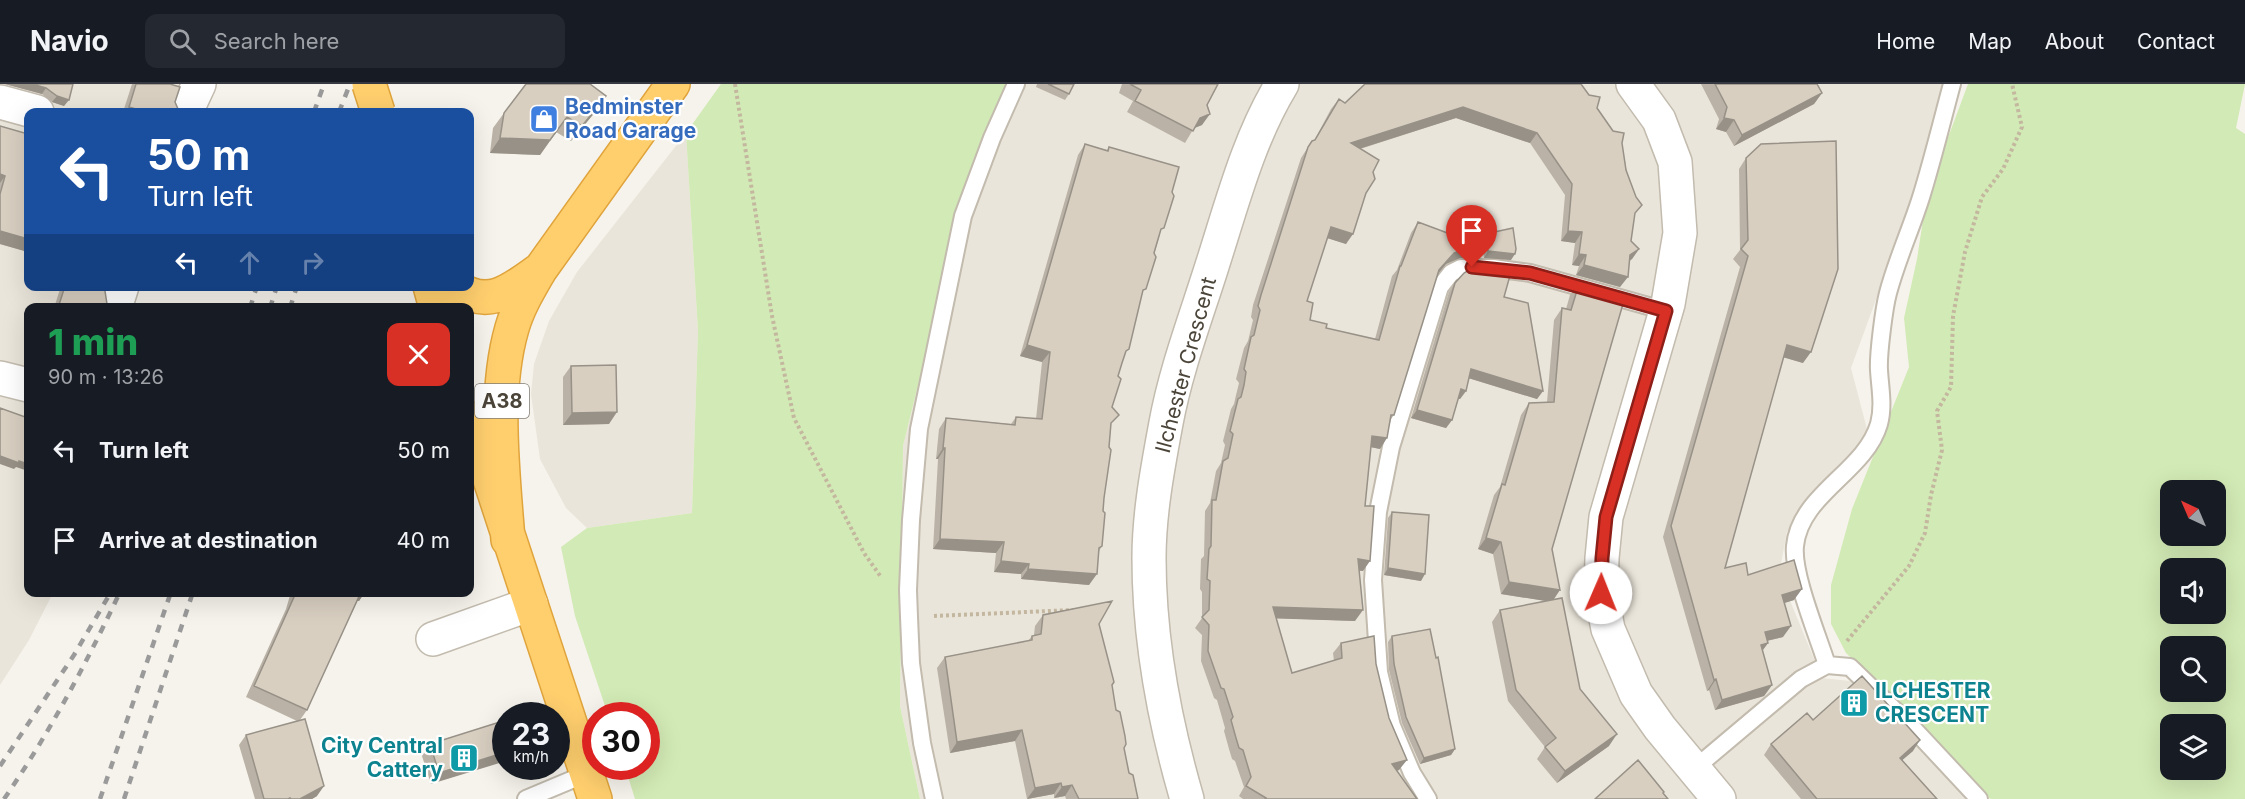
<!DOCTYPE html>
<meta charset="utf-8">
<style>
body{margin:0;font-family:Inter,sans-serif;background:#242831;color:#f1f3f6;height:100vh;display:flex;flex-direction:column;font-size:22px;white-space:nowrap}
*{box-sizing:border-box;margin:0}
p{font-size:20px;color:#9ea1a6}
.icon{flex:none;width:33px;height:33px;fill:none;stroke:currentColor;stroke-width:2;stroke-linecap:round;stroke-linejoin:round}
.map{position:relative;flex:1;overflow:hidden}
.side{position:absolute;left:24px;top:219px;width:450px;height:294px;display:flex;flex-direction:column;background:#171b24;border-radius:12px;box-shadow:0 6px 24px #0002}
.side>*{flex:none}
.hud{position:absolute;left:24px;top:24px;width:450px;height:183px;border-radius:12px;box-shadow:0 6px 24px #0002;background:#1a4fa0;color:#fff;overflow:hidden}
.needle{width:39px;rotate:316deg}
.fabs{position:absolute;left:2160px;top:396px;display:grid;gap:12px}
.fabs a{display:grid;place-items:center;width:66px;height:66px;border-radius:12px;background:#171b24;box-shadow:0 6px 24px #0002;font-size:30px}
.speed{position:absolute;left:492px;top:618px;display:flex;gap:12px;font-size:30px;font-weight:700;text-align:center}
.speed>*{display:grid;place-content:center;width:78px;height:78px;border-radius:50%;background:#171b24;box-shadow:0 6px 24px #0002;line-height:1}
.speed small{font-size:15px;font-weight:400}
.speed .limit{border:9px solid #d22;background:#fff;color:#111}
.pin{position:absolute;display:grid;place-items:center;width:51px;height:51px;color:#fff;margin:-62px -26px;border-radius:50% 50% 50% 0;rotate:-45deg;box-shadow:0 0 6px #0007}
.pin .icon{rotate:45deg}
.me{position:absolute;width:66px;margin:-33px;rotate:1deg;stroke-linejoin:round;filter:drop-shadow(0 0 4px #0008)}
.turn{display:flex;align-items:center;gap:21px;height:126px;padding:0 24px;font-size:27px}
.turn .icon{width:78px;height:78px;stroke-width:2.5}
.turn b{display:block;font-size:42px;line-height:51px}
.lanes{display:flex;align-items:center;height:57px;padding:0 24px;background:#0003;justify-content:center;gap:30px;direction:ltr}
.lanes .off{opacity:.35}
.round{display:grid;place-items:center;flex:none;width:63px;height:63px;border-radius:12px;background:#242831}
.headline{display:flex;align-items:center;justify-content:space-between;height:102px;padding:0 24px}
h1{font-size:36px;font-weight:800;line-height:45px;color:#1e9e55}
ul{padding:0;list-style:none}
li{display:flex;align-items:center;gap:18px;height:90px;padding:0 24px}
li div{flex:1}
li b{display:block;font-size:22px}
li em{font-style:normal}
header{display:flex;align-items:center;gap:36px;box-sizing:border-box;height:84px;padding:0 30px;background:#171b24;border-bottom:2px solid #363941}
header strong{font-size:28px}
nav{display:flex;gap:33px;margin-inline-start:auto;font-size:21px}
.search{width:420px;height:54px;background:#242831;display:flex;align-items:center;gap:15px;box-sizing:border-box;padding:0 21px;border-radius:12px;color:#9ea1a6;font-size:22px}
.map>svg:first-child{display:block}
.residential{fill:#eae5da}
.green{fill:#d2eab5;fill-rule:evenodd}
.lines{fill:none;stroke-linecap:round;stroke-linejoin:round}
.lane-casing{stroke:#c2bbae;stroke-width:20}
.street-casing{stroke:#c2bbae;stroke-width:36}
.highway-casing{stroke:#e0a43c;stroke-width:36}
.path{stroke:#c4b79f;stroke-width:4;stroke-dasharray:3 3;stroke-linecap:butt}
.lane{stroke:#fff;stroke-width:16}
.street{stroke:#fff;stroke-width:33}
.highway{stroke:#ffcf6e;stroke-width:33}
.rail{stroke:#9a9a9a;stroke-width:4.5;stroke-dasharray:8 8;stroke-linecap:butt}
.highway-bridge-casing{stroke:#e0a43c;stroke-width:36;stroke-linecap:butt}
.highway-bridge{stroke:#ffcf6e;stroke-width:33}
.wall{fill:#bab2a6}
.shaded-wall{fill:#979187}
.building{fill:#d8cfc1;stroke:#979187;stroke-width:1.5}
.route-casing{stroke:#8d1f18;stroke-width:15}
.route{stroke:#d93025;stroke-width:10}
.labels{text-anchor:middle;stroke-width:4.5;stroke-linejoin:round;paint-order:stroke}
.shield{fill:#fff;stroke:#817c74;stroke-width:1.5}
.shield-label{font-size:20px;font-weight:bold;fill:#4b4439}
.shop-label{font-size:21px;font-weight:bold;fill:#366cbe;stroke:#fff;text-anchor:start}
.street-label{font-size:21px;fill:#4b4439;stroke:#fff}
.culture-label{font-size:21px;font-weight:bold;fill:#0d838f;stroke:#fff;text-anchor:start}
</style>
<header>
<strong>Navio</strong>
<div class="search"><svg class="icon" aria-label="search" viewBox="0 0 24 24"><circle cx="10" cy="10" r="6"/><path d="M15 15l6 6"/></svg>Search here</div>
<nav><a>Home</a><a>Map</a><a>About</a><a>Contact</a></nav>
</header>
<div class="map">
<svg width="2245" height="715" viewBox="0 0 2245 715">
<rect width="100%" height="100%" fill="#f6f3ec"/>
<!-- residential -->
<path class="residential" d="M0 0H211L196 28H28V202L138 203 131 223 28 224V508L53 509 29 556 0 601Z
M1008 0H1945L1931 65 1851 284 1868 349 1853 372 1817 409 1787 448 1779 490 1822 594 1859 598 1968 715H920L900 622 903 362 974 74Z
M686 49 698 247 692 429 587 444 566 424 540 375 531 310 534 280 549 237 577 188Z"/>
<!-- green -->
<path class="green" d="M721 0H1008L974 74 903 362 900 622 920 715H635L625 683 646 682V632L608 631 575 532 561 463 587 444 692 429 698 247 686 49Z
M1968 0H2245L2236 44 2245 50V715H1991L1984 711 1942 662 1846 569 1831 540V501L1852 425 1909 283 1904 234 1917 175 1927 110ZM2170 406H2216V452H2170ZM2170 484H2216V530H2170ZM2170 562H2216V608H2170ZM2170 640H2216V686H2170Z"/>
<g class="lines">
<!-- lane casing -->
<g class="lane-casing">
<path id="lane" d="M1827 581C1818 552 1792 490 1795 462 1800 410 1865 388 1879 340 1884 322 1880 304 1879 286 1878 271 1884 224 1888 209 1897 175 1912 143 1922 110 1933 74 1942 37 1952 0
M1694 685 1801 595 1827 581 1850 583 1910 641 1979 715
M526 715 588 689
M934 715 922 659 911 579 909 533 908 506 911 436 919 345 963 132 992 54 1016 0
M1428 715 1412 689 1392 642 1379 588 1373 496 1378 428 1391 363 1440 203 1451 189 1461 184H1493L1530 189 1666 227"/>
</g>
<!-- street casing -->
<g class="street-casing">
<path id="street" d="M1633 0 1659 36 1675 78 1680 149 1668 220 1606 433 1602 474 1601 509 1608 545 1636 610 1660 644 1719 715
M0 18 37 28
M186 28 199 0
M115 224 122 202
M0 294 28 301
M433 555 531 520
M1187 715C1164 636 1149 556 1149 474 1149 429 1158 382 1166 339 1176 285 1196 233 1212 182 1232 120 1248 56 1282 0"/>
</g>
<!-- highway casing -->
<g class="highway-casing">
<path id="highway" d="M430 202 436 224
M455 202C488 226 510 207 538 187
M470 335 595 715
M508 456C503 389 493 309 512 244 518 223 529 205 540 186L673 0"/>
</g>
<!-- path -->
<path class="path" d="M735 0 772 232 794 334 864 469 881 493
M934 532 1073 526
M1847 557 1909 482 1925 449 1931 411 1942 366 1937 327 1951 303 1953 232 1965 168 1982 113 2003 85 2022 43 2012 0"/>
<!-- lane -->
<use href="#lane" class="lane"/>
<!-- street -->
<use href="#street" class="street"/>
<!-- highway -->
<use href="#highway" class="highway"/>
<!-- rail -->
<path class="rail" d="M314 28 324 0
M339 28 350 0
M359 28 370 0
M250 224 257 202
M270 224 277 202
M290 224 297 202
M0 682 74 571 111 508
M4 715C49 650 86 580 120 508
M100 715 171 508
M124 715 193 508"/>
<!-- highway-bridge casing -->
<g class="highway-bridge-casing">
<path id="highway-bridge" d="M369 0 378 28"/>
</g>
<!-- highway-bridge -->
<use href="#highway-bridge" class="highway-bridge"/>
</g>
<!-- wall -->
<path class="wall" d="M5 0H73L64 22 52 18 42 10Z
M132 0H170L176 28H123Z
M1037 0H1074L1069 10 1065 16 1036 3Z
M1122 0H1218L1207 21 1202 41 1194 44 1185 59 1127 28 1133 17 1119 9Z
M1701 0H1817L1822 9 1814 20 1734 62 1726 48 1716 45 1719 35Z
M606 12 596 27 571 57 556 48 540 71 490 69 493 44 504 29Z
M1339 15 1345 19 1597 24 1622 59 1634 133 1631 157 1639 165 1632 175 1629 177 1620 203 1576 191 1579 182 1572 181 1575 159 1561 157 1565 111 1530 59 1456 34 1360 65 1373 88 1366 109 1346 160 1327 154 1307 217 1310 236 1326 244 1375 255 1392 192 1397 186 1411 149 1418 138 1482 162 1481 156 1485 150 1511 176 1484 174 1483 166 1477 174H1460L1446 180 1438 189 1394 331 1390 336 1380 365 1371 363 1365 422 1363 487H1359L1355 537 1276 534 1292 589 1334 577 1333 569 1341 559 1376 580 1399 686 1397 687 1417 715H1243L1239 712 1244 703 1235 677 1232 675 1229 665 1224 647 1225 644 1217 616 1214 614 1201 577 1202 551 1195 544 1202 534V508L1200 505 1201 475 1204 472 1205 427 1210 419 1216 387 1221 379 1225 361 1223 357 1231 325 1234 320 1236 311 1239 299 1236 295 1244 264 1248 257 1253 236 1251 233 1253 221 1301 74 1312 57H1314L1331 25Z
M0 42 28 168 0 160Z
M1085 60 1107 66 1109 63 1160 150 1118 292 1112 323 1103 427 1102 462 1099 467 1089 501 1021 495V490L994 488 996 469 933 465 938 375H936L939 345 946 334 1011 340 1016 333 1036 335 1042 278 1020 272 1078 71Z
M1746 74 1803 279 1783 273 1725 484 1748 491 1794 516 1784 519 1783 553 1767 557 1768 559 1762 567 1772 601 1764 612 1715 626 1709 606 1707 607 1663 453 1740 183 1733 175 1740 166 1739 85Z
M1455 199 1543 307 1537 315 1468 294 1466 307 1460 315H1458L1452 336 1446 344 1411 334 1449 208Z
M1579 200 1552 465 1554 516 1580 605 1609 662 1557 699 1537 675 1545 663 1508 617 1492 538 1500 526 1546 517 1501 510 1493 470 1478 465 1494 411 1500 403 1521 331 1529 319 1547 318 1554 236 1562 224 1566 225 1570 211Z
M61 202H107L105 207 106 224H54Z
M571 282 609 340 563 341V293Z
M1392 428 1421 497 1384 491 1388 434Z
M291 508H365L359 517H357L307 626 300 636 317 712 312 715H255L239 661 246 651 297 637 246 613 286 525Z
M1043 531 1099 540 1129 689 1138 715H1066L1065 712 1054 714V710L1027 715 1015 657 950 669 937 584 945 573 1028 557 1032 552 1034 551 1035 542Z
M1392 552 1455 665 1451 671 1420 680 1402 639 1389 586 1388 558Z
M506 636 431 700 422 672 430 660Z
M1813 636 1913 667 1902 676 1937 715H1801L1764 671 1771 660Z"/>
<!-- shaded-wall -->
<path class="shaded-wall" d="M5 0H32L46 4 42 10Z
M1822 9 1814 20 1734 62 1742 51Z
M57 12 69 16 64 22 52 18Z
M606 12 596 27 571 57 582 42Z
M129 23 146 28H125Z
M1463 23 1537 49 1530 59 1456 34 1343 70 1351 59Z
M1210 30 1202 41 1192 45 1200 34Z
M567 33 540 71 490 69 500 54Z
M1724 34 1734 36 1726 48 1716 45Z
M0 90 5 92 0 99Z
M1331 143 1353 150 1346 160 1324 153Z
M0 147 28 155V168L0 160Z
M1568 147 1582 148 1575 159 1561 157Z
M1468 163H1485L1477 174H1460L1446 180 1432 197 1439 186 1454 169Z
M1639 165 1632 175 1622 182 1630 171Z
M1488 167 1515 170 1511 176 1484 174Z
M1579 170 1586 171 1579 182 1572 181Z
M1584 181 1628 193 1620 203 1576 191Z
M1027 261 1050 268 1042 278 1020 272Z
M1787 261 1811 268 1803 279 1779 272Z
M1471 285 1543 307 1537 315 1465 293Z
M1461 305 1466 307 1460 315 1455 314Z
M1417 326 1452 336 1446 344 1411 334Z
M617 328 609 340 563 341 572 329Z
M1372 352 1387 354 1380 365 1365 362Z
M943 364H945L938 375H936Z
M0 372 28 380V387L16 383 14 385 0 380Z
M1486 454 1501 458 1493 470 1478 465Z
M940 455 1004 458 996 469 933 465Z
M1358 475 1370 477 1363 487 1351 485Z
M1001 477 1029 480 1021 490 994 488Z
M1388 484 1425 490 1421 497 1384 491Z
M1028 485 1097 490 1089 501 1021 495Z
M1509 498 1560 506 1552 518 1501 510Z
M1802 505 1794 516 1775 522 1782 511Z
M360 508H365L359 517 355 516Z
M1273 523 1363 526 1355 537 1266 534Z
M1791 542 1783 553 1757 559 1765 548Z
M1768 559 1760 570 1761 561Z
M1716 595 1709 606 1707 607 1714 596Z
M1772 601 1764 612 1715 626 1722 616Z
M1022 646 1015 657 950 669 957 658Z
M1617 650 1609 662 1557 699 1565 687Z
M1920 656 1913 667 1893 684 1900 674Z
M1455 665 1451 671 1420 680 1424 674Z
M506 668V677L431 700 439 689Z
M1407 676 1399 686 1385 690 1392 680Z
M1061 699 1054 710 1027 715 1035 704Z
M1072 701 1065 712 1054 714 1062 703Z
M324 702 317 712 312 715H300Z"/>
<!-- building -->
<path class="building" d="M32 0H73L69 16 57 12 46 4Z
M136 0H170L180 3 175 18 178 25 176 28H146L129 23Z
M526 0H590L606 12 582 42 567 33 550 56 500 54 504 29Z
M1048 0H1074L1069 10Z
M1130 0H1218L1207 21 1210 30 1200 34 1193 47 1135 17 1141 6Z
M1365 0H1581L1589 11 1600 13 1597 24 1613 47 1624 49 1622 59 1626 86 1636 113 1642 121 1635 129 1631 157 1639 165 1630 171 1628 193 1584 181 1586 171 1579 170 1582 148 1568 147 1572 100 1537 49 1463 23 1351 59 1379 76 1373 88 1375 95 1366 109 1353 150 1331 143 1307 217 1313 219 1310 236 1327 240 1326 244 1379 256 1400 182H1401L1418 138 1485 163H1468L1454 169 1439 186 1394 331H1391L1387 354 1372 352 1365 422H1374L1370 477 1358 475 1363 526 1273 523 1292 589 1342 574 1341 559 1374 552 1376 580 1389 634 1407 676 1392 680 1417 715H1265L1266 714 1246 702 1251 693 1243 666 1239 664 1236 654 1231 636 1233 633 1224 605 1221 604 1208 567 1209 541 1202 533 1209 526 1210 497 1207 495 1209 465 1211 462 1212 416H1216L1223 377 1228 374 1233 350 1230 347 1238 315 1241 313 1244 301 1246 288 1244 285 1251 253 1254 251 1260 226 1258 222 1261 211 1308 63 1312 57 1315 56 1339 15 1345 19Z
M1715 0H1817L1822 9 1742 51 1734 36 1724 34 1727 23Z
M0 42 28 50V155L0 147V110L5 92 0 90Z
M1836 57 1838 185 1811 268 1787 261 1725 484 1746 479 1748 491 1794 476 1802 505 1782 511 1791 542 1765 548 1768 559 1761 561 1772 601 1722 616 1716 595 1714 596 1671 442 1748 172 1741 165 1748 156 1746 74 1761 60Z
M1085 60 1108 67 1109 63 1179 83 1172 108 1174 112 1164 144 1161 145 1154 169 1156 173 1146 205 1143 206 1129 265 1126 267 1122 279 1118 292 1121 295 1112 323 1119 331 1111 339 1109 363 1111 366 1104 414 1103 427 1105 429 1102 462 1099 464 1097 490 1028 485 1029 480 1001 477 1004 458 940 455 945 364H943L946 334 1015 341 1016 333 1042 335 1050 268 1027 261Z
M1513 144 1516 165 1515 170 1488 167 1485 150Z
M1469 186 1511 188 1504 213 1528 219 1543 307 1471 285 1466 307 1461 305 1452 336 1417 326 1455 199 1464 189Z
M1579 200 1625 213 1552 465 1560 506 1509 498 1501 458 1486 454 1502 400 1505 401 1529 319 1554 318 1562 224 1571 226Z
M65 202H107L105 207 107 220 106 224H58Z
M616 281 617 328 572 329 571 282Z
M0 324 28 334V380L19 377V379L0 372Z
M1392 428 1429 431 1425 490 1388 484Z
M296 508H361L307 626 254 602 294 513Z
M1562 514 1580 605 1617 650 1565 687 1545 663 1556 654 1516 606 1500 526Z
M1112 517 1099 540 1114 598 1112 601 1116 626 1120 628 1125 652 1126 660 1124 664 1129 689 1133 691 1138 715H1079L1072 701 1062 703 1061 699 1035 704 1022 646 957 658 945 573 1032 556V552L1041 550 1043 531Z
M1430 545 1436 574 1438 573 1455 665 1424 674 1406 633 1394 580 1392 552Z
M1862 592 1920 656 1900 674 1937 715H1817L1771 660 1807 629 1813 636Z
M305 635 324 702 300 715H291L290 714 288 715H264L246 651Z
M506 636V668L439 689 430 660Z
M1638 676 1664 708 1663 709 1668 715H1595Z"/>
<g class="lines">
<!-- route casing -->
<g class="route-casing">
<path id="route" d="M1472 183 1530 189 1666 227 1606 433 1602 474 1601 509"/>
</g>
<!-- route -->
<use href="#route" class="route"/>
</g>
<!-- icons -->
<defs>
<g id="shop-square" transform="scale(1.5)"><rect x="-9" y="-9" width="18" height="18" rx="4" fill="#3f7fe0" stroke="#fff"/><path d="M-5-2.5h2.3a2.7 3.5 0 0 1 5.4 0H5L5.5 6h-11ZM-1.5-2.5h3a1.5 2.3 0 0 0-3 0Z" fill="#fff"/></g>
<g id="building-square" transform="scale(1.5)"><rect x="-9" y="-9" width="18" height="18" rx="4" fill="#0f9aa8" stroke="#fff"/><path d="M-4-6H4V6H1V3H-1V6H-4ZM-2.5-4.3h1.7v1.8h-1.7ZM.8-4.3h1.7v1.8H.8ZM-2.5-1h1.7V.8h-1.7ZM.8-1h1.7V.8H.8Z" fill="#fff"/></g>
</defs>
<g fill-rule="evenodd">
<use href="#shop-square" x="544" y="35"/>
<use href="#building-square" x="1854" y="619"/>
<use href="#building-square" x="464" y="674"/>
</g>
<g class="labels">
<!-- shield labels -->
<rect class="shield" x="475" y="300" width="54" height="34" rx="4.5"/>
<g class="shield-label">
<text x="502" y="324">A38</text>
</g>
<!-- shop labels -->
<g class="shop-label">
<text x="565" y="30">Bedminster<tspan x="565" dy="24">Road Garage</tspan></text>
</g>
<!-- street labels -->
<g class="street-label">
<text transform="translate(1186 281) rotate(-75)" y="7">Ilchester Crescent</text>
</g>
<!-- culture labels -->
<g class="culture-label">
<text x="1875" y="614">ILCHESTER<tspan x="1875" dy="24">CRESCENT</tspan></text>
<text x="443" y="669" text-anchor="end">City Central<tspan x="443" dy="24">Cattery</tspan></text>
</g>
</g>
</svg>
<div class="fabs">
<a><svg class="needle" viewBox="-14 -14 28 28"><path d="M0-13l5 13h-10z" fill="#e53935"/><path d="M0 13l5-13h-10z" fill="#9ea1a6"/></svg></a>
<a><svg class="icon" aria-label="sound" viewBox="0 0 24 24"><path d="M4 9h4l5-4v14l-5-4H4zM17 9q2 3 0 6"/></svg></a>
<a><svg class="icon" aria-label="search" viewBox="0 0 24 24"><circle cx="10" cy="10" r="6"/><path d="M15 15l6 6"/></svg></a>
<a><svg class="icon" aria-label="layers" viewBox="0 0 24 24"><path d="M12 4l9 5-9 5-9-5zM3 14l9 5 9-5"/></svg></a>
</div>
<div class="speed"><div>23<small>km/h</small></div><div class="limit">30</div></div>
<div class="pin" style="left:1472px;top:183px;background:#d93025"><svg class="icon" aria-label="arrive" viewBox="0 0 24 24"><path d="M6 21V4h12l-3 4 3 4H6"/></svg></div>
<svg class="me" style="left:1601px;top:509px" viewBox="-20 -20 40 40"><circle r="19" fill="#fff"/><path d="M0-13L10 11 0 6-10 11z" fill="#d93025"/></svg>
<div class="hud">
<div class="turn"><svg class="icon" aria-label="left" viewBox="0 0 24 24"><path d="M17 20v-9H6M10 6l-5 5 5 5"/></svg><div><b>50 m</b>Turn left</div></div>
<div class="lanes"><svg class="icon" aria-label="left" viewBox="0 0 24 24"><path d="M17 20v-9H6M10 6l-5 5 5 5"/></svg><svg class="icon off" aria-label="ahead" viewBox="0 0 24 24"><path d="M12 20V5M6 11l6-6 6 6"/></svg><svg class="icon off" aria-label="right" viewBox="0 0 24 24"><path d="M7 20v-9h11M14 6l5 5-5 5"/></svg></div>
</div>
<section class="side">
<div class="headline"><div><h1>1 min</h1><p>90 m · 13:26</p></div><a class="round" style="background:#d93025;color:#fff"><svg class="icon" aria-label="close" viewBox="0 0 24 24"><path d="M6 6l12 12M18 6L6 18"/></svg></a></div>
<ul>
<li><svg class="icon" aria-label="left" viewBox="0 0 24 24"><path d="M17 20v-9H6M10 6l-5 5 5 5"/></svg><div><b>Turn left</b></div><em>50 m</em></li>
<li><svg class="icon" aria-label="arrive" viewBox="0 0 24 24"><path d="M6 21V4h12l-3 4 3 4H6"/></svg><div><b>Arrive at destination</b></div><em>40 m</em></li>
</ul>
</section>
</div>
